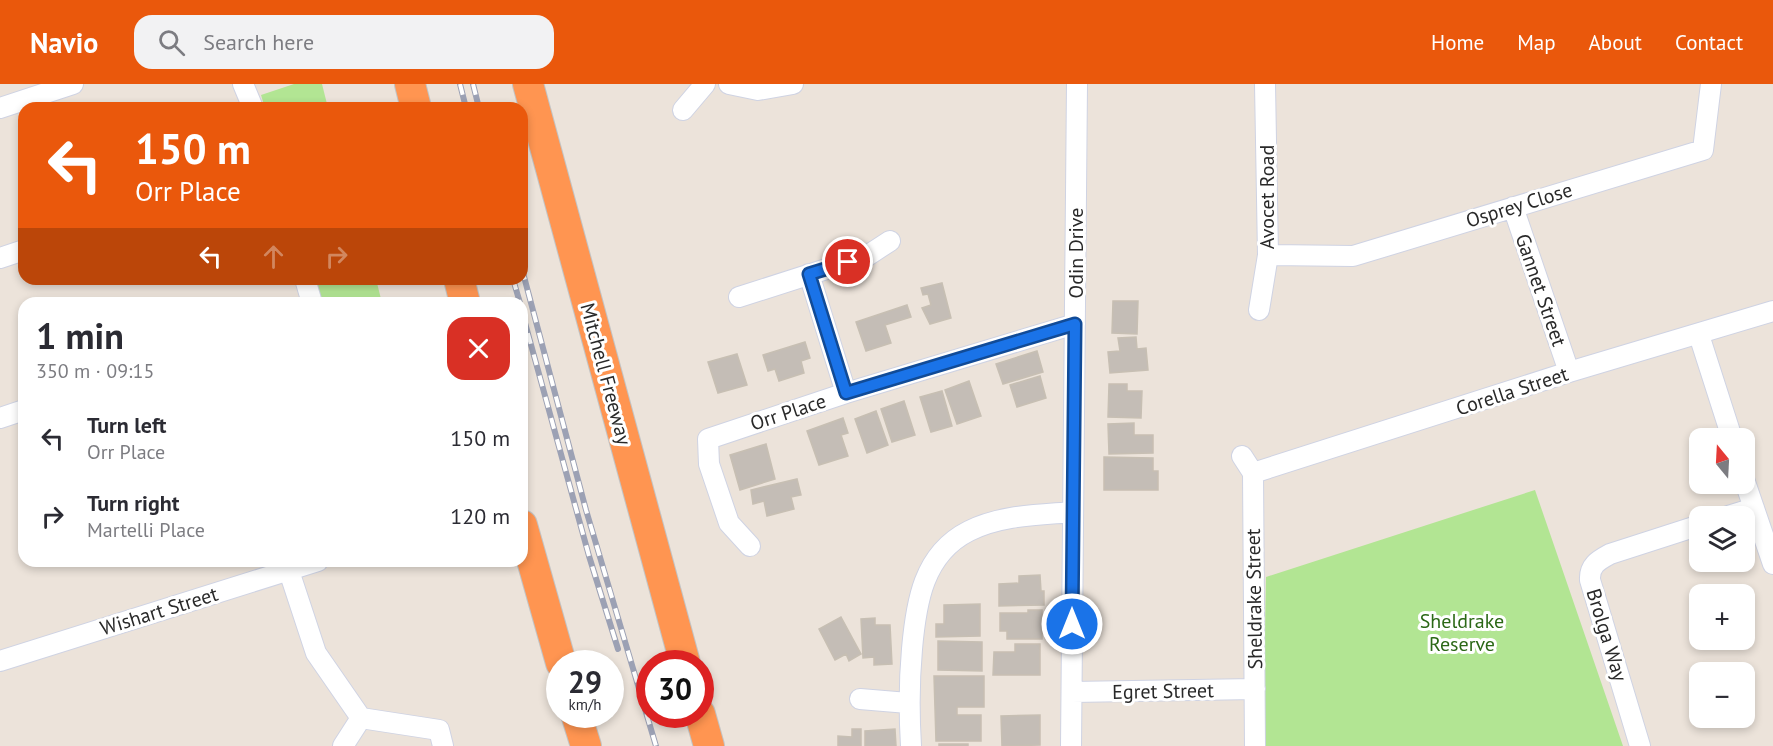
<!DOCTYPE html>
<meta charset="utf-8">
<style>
body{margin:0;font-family:"PT Sans",sans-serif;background:#f2f2f3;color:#2b2b33;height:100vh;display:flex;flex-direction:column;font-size:22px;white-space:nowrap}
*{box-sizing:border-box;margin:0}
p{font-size:20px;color:#7c7c81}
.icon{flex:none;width:33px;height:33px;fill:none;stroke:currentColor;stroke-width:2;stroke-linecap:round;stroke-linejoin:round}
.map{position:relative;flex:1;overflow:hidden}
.details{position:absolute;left:18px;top:213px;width:510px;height:270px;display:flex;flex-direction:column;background:#fff;border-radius:18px;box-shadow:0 3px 9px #0003}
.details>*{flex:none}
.banner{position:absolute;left:18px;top:18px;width:510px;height:183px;border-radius:18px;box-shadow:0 3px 9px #0003;background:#ea580c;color:#fff;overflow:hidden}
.needle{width:39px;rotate:342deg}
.tools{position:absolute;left:1689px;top:344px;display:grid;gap:12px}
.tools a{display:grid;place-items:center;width:66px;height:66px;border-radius:12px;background:#fff;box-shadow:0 3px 9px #0003;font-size:30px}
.speed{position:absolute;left:546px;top:566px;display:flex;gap:12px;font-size:30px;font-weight:700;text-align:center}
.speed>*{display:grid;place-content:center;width:78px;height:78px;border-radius:50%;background:#fff;box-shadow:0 3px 9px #0003;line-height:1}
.speed small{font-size:15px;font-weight:400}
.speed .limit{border:9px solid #d22;background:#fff;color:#111}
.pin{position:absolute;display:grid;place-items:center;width:51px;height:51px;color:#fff;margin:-26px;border:3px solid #fff;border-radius:50%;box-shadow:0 2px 6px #0007}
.me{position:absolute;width:66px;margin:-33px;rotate:0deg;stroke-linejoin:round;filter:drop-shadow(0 0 4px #0008)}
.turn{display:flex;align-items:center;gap:21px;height:126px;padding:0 18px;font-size:27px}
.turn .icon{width:78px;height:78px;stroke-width:2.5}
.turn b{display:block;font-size:42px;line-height:51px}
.lanes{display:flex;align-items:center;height:57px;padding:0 18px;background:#0003;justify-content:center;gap:30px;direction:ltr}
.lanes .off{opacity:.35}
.round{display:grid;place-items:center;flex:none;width:63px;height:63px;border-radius:18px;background:#f2f2f3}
.head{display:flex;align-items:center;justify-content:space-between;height:102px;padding:0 18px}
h1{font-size:36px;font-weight:700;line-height:45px}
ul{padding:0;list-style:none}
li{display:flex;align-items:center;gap:18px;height:78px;padding:0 18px}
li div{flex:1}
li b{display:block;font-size:22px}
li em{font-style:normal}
header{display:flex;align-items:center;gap:36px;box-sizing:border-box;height:84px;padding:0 30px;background:#ea580c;color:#fff}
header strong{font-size:28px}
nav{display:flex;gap:33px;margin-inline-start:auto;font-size:21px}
.search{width:420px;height:54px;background:#f2f2f3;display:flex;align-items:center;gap:15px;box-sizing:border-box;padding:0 21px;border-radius:18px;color:#7c7c81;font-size:22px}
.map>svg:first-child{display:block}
.green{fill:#b2e593}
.building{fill:#c4bdb6;stroke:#c7bfb3;stroke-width:1.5}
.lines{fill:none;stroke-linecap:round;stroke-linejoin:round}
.minor-casing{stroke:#cfd3e3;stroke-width:22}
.highway-casing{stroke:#c3c3c3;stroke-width:32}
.minor{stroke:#fff;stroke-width:20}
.highway{stroke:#ff9551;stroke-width:30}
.rail-casing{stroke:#9ca1b4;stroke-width:6}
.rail{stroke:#fff;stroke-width:4;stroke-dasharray:11;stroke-linecap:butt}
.route-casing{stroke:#114b97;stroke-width:15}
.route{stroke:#1a73e8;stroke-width:10}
.labels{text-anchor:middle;stroke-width:6;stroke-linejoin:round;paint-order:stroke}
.street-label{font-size:20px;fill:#292929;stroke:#fff}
.park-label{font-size:20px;fill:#2b6816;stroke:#fff}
</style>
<header>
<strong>Navio</strong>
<div class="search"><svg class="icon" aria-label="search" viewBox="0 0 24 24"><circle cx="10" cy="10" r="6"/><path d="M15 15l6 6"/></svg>Search here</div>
<nav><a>Home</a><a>Map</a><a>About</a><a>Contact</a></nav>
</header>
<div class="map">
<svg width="1773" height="662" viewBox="0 0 1773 662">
<rect width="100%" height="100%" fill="#ece3da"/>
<!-- green -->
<path class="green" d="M294 0H322L328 24H265L261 11Z
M313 195H376L382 219H320Z
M1535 406 1623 662H1263L1266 493Z"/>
<!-- building -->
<path class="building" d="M942 199 951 234 930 240 922 224 931 221 928 210 923 211 921 204Z
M1113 217H1138L1137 250 1112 249Z
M907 221 911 233 885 241 891 259 866 267 856 238Z
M1136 253 1137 265 1146 264 1148 286 1110 289 1108 268 1120 267 1118 254Z
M805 258 810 274 801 277 804 289 779 297 775 285 768 287 763 271Z
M1037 267 1043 288 1003 300 996 280Z
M737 270 747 301 718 309 708 278Z
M1040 292 1046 314 1017 323 1010 301Z
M969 297 981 332 957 340 945 306Z
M1109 300H1127V307H1142L1141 334 1108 333Z
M942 307 952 342 931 348 920 313Z
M904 317 915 351 892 358 881 325Z
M876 327 888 361 867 369 855 335Z
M843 334 848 349 841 351 848 372 819 381 807 347Z
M1134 339V351H1153V369L1109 370 1108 340Z
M766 360 775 395 740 406 730 371Z
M1104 373 1153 374V387H1158V406H1104Z
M797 395 801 411 791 413 794 425 767 432 764 417 753 420 751 406Z
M1040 491 1041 507H1044V521L999 522V500L1019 499V492Z
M980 520V552L936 553V540H944V521Z
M1028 526H1042V555H1007V547H1000V529H1028Z
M841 533 861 570 849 577 846 570 835 576 819 545Z
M875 534V541H890L892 580 874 581V573L863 574 861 535Z
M938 557 982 558V587L938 586Z
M1015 560H1040V591H993L994 568H1015Z
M934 592H984V623H957V631H981V657H936Z
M1040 631V661L1002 662 1001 632Z
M852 645H861V662H838V652L852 653Z
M895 645 896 662H865V647Z
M939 660H968V662H939Z"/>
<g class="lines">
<!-- minor casing -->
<g class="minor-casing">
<path id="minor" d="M243 0 253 24
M729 0 758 6 793 0
M0 24 73 0
M683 26 705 0
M1513 123 1569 288
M1268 171 1353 172 1703 66 1711 0
M0 174 24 166
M809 190 846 309
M305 195 312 219
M739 213 867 172 890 157
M1259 226 1268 171 1265 0
M1699 251 1732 354
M0 334 24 326
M1242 372 1253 389 1255 662
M1253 389 1569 288 1773 227
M1744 395 1773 480
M1728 432 1754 424
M750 462 729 439 709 380 708 355 846 309 1075 240
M289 487 316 569 361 634 439 646 443 662
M0 577 318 477
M1072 608 1255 605
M860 615 908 619
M343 662 361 634
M911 662C909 629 909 598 912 565 916 519 923 470 969 447 1001 431 1038 431 1073 428
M1071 662 1077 0
M1640 662 1590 496C1589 481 1599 476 1610 470L1700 441"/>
</g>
<!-- highway casing -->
<g class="highway-casing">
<path id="highway" d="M410 0 416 24
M528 0 685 579
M459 195 465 219
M522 441 561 579
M576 630 586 662
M700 630 709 662"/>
</g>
<!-- minor -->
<use href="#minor" class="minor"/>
<!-- highway -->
<use href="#highway" class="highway"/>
<!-- rail casing -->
<g class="rail-casing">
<path id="rail" d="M460 0 466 24
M473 0 479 24
M522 185 586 426 656 662
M513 195 520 219
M522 228 589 472 618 565"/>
</g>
<!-- rail -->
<use href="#rail" class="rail"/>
</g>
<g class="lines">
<!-- route casing -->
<g class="route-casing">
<path id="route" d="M848 178 809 190 846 309 1075 240 1072 540"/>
</g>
<!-- route -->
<use href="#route" class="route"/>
</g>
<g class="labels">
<!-- street labels -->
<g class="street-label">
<text transform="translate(1267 113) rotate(-90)" y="7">Avocet Road</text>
<text transform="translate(1519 121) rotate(-17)" y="7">Osprey Close</text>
<text transform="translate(1076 169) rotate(-90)" y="7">Odin Drive</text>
<text transform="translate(1541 206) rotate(71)" y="7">Gannet Street</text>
<text transform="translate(606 290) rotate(75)" y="7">Mitchell Freeway</text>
<text transform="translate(1512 307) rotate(-18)" y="7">Corella Street</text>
<text transform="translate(788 328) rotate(-18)" y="7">Orr Place</text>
<text transform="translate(1254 515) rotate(-91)" y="7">Sheldrake Street</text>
<text transform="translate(159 527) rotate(-17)" y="7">Wishart Street</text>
<text transform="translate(1607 551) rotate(73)" y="7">Brolga Way</text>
<text transform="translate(1163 607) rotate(-1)" y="7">Egret Street</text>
</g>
<!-- park labels -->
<g class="park-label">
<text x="1462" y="544">Sheldrake<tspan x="1462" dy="23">Reserve</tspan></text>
</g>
</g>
</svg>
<div class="tools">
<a><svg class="needle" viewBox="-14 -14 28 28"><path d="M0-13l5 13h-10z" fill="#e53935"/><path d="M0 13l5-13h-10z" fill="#7c7c81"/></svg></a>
<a><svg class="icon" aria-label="layers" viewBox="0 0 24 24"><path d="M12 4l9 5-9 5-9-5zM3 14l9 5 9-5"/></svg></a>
<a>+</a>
<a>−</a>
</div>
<div class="speed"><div>29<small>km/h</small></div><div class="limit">30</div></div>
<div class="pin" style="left:848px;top:178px;background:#d93025"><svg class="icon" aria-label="arrive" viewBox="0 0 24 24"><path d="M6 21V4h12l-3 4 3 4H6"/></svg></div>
<svg class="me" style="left:1072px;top:540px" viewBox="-20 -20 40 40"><circle r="17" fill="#1a73e8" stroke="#fff" stroke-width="3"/><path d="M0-11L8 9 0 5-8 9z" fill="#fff"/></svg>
<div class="banner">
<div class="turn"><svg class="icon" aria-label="left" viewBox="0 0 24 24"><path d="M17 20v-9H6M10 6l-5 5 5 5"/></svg><div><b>150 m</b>Orr Place</div></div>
<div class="lanes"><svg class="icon" aria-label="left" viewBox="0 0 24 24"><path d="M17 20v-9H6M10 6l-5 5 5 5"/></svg><svg class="icon off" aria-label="ahead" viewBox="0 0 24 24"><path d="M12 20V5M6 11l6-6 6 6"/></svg><svg class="icon off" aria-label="right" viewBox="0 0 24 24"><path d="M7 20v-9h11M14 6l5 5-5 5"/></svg></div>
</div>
<section class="details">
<div class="head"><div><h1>1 min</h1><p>350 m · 09:15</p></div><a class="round" style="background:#d93025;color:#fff"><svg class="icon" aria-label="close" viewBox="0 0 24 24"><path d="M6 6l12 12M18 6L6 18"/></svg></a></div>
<ul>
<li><svg class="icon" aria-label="left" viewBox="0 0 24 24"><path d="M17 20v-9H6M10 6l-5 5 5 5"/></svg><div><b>Turn left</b><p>Orr Place</p></div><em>150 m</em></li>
<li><svg class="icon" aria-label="right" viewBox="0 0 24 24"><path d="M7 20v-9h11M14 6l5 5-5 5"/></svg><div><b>Turn right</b><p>Martelli Place</p></div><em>120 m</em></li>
</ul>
</section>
</div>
